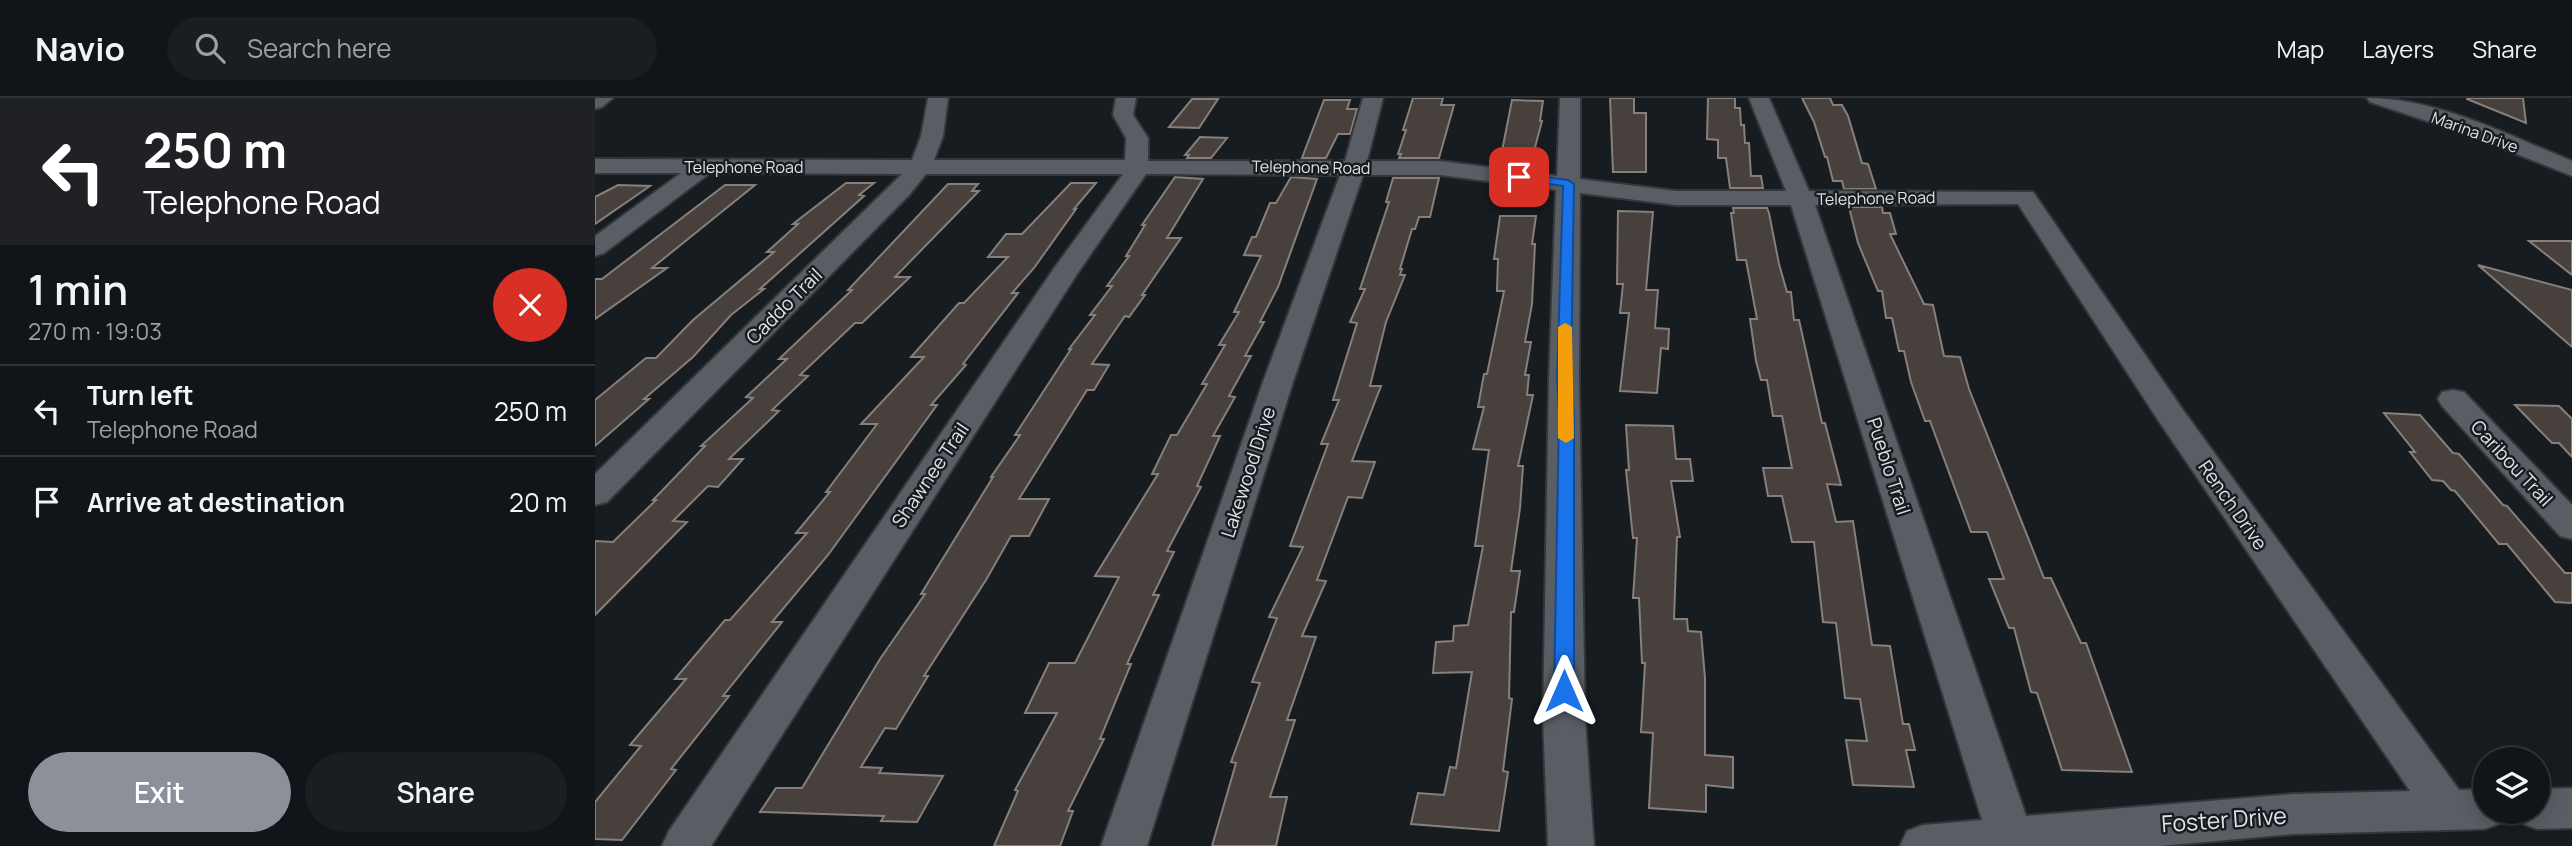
<!DOCTYPE html>
<meta charset="utf-8">
<style>
body{margin:0;font-family:Manrope,sans-serif;background:#1a1e22;color:#f1f3f6;height:100vh;display:flex;flex-direction:column;font-size:26px;white-space:nowrap}
*{box-sizing:border-box;margin:0}
p{font-size:23px;color:#9c9fa2}
.icon{flex:none;width:38px;height:38px;fill:none;stroke:currentColor;stroke-width:2;stroke-linecap:round;stroke-linejoin:round}
.map{position:relative;flex:1;overflow:hidden}
.side{display:flex;flex-direction:column;background:#111519;width:595px}
.side>*{flex:none}
.top-card{background:#202124;color:#fff;overflow:hidden}
.tools{position:absolute;left:1878px;top:649px;display:grid;gap:14px}
.tools a{display:grid;place-items:center;width:77px;height:77px;border-radius:50%;background:#111519;box-shadow:0 4px 18px #0003,0 0 0 2px #303438;font-size:35px}
.pin{position:absolute;display:grid;place-items:center;width:60px;height:60px;color:#fff;margin:-30px;border-radius:14px;box-shadow:0 4px 10px #0006}
.me{position:absolute;width:77px;margin:-38px;rotate:0deg;stroke-linejoin:round;filter:drop-shadow(0 0 5px #0008)}
.turn{display:flex;align-items:center;gap:24px;height:147px;padding:0 28px;font-size:32px}
.turn .icon{width:91px;height:91px;stroke-width:2.5}
.turn b{display:block;font-size:49px;line-height:60px}
.round{display:grid;place-items:center;flex:none;width:74px;height:74px;border-radius:37px;background:#1a1e22}
.head{display:flex;align-items:center;justify-content:space-between;height:119px;padding:0 28px}
h1{font-size:42px;font-weight:600;line-height:52px}
.button{display:flex;gap:14px;margin-top:auto;padding:14px 28px}
.button a{flex:1;height:80px;border-radius:42px;background:#8c9099;color:#fff;font-size:28px;font-weight:600;line-height:80px;text-align:center}
.button a+a{background:#1a1e22;color:#f1f3f6}
ul{padding:0;list-style:none}
li{display:flex;align-items:center;gap:21px;height:91px;padding:0 28px;border-top:2px solid #303438}
li div{flex:1}
li b{display:block;font-size:26px}
li em{font-style:normal}
header{display:flex;align-items:center;gap:42px;box-sizing:border-box;height:98px;padding:0 35px;background:#111519;border-bottom:2px solid #303438}
header strong{font-size:33px}
nav{display:flex;gap:38px;margin-inline-start:auto;font-size:24px}
.search{width:490px;height:63px;background:#1a1e22;display:flex;align-items:center;gap:18px;box-sizing:border-box;padding:0 24px;border-radius:38px;color:#9c9fa2;font-size:26px}
main{display:flex;flex:1;min-height:0}
.map>svg:first-child{display:block}
.building{fill:#47403c;stroke:#867f7a;stroke-width:2}
.lines{fill:none;stroke-linecap:round;stroke-linejoin:round}
.minor-casing{stroke:#34363a;stroke-width:4}
.minor{fill:#595e64;fill-rule:evenodd}
.route{fill:#1a73e8;stroke:#114b97;stroke-width:2}
.slow{fill:#f59e0b}
.labels{text-anchor:middle;stroke-width:5;stroke-linejoin:round;paint-order:stroke}
.far-street-label{font-size:16px;fill:#dfe2e6;stroke:#171c21}
.street-label{font-size:19px;fill:#dfe2e6;stroke:#171c21}
.near-street-label{font-size:23px;fill:#dfe2e6;stroke:#171c21}
</style>
<header>
<strong>Navio</strong>
<div class="search"><svg class="icon" aria-label="search" viewBox="0 0 24 24"><circle cx="10" cy="10" r="6"/><path d="M15 15l6 6"/></svg>Search here</div>
<nav><a>Map</a><a>Layers</a><a>Share</a></nav>
</header>
<main>
<section class="side">
<div class="top-card">
<div class="turn"><svg class="icon" aria-label="left" viewBox="0 0 24 24"><path d="M17 20v-9H6M10 6l-5 5 5 5"/></svg><div><b>250 m</b>Telephone Road</div></div>
</div>
<div class="head"><div><h1>1 min</h1><p>270 m · 19:03</p></div><a class="round" style="background:#d93025;color:#fff"><svg class="icon" aria-label="close" viewBox="0 0 24 24"><path d="M6 6l12 12M18 6L6 18"/></svg></a></div>
<ul>
<li><svg class="icon" aria-label="left" viewBox="0 0 24 24"><path d="M17 20v-9H6M10 6l-5 5 5 5"/></svg><div><b>Turn left</b><p>Telephone Road</p></div><em>250 m</em></li>
<li><svg class="icon" aria-label="arrive" viewBox="0 0 24 24"><path d="M6 21V4h12l-3 4 3 4H6"/></svg><div><b>Arrive at destination</b></div><em>20 m</em></li>
</ul>
<div class="button"><a>Exit</a><a>Share</a></div>
</section>
<div class="map">
<svg width="1977" height="748" viewBox="0 0 1977 748">
<rect width="100%" height="100%" fill="#171c21"/>
<!-- building -->
<path class="building" d="M818 0H848L846 7H859L844 60H804L806 56H803L811 32H808Z
M1015 0H1039V15H1051V74H1018Z
M1113 0H1140V10H1145L1146 27H1149L1150 45H1154L1156 78H1166L1168 90H1135L1131 60H1123V42L1112 41Z
M1207 0H1235L1238 7H1247L1253 18 1267 65 1273 66 1281 91H1249L1247 83H1238L1232 59H1230L1219 24Z
M1928 0 1931 25 1872 1V0Z
M597 1H623L604 30 574 29Z
M729 2H755L752 11H762L755 36H743L731 60H707Z
M917 2 948 3 945 23H947L934 72 917 70 921 53H907Z
M605 39 632 40 616 60H592L594 57H590Z
M580 79 608 81 572 140H586L547 197H550L534 219 530 218 497 266 514 267 499 292H492L424 401H454L434 438H416L391 482 329 578H333L301 631 290 630 266 669 287 670 284 675 348 678 322 724 286 723 289 718 165 714 181 690H207L285 561 330 496H326L398 379H396L425 337H420L476 251H474L500 217H495L517 188H512L534 158H531L550 127H547Z
M696 79 722 81 683 189 665 224H669L650 258H656L634 298 640 299 618 338H625L602 388 606 389 572 453 579 454 558 497H564L532 566H536L505 641H509L473 713H478L465 748H399L423 693 420 692 462 615H430L454 565H480L524 479 500 478 563 376H557L576 337H582L612 286H607L630 247H624L644 214H639L666 158 649 157 657 139H661L675 105H681Z
M798 80H844L835 119H824L820 131H817L805 171H807L805 177H810L791 224 775 288H786L757 363 780 364 767 400 753 399 722 482 731 483 707 538 721 539 692 622H700L675 699H692L681 748H617L641 665 636 664 665 585 657 584 682 520 674 519 708 449 695 448 733 346H726L744 302H738L762 225 755 224 770 191H765L794 104H791Z
M251 85H279L264 97 269 98 165 191H169L136 217 98 259 49 301H54L0 348V302L51 260H61L98 222 179 154H172L203 126H198Z
M476 85H501L479 111H481L439 170 417 195H423L368 266 371 267 336 307H342L233 457 177 524H187L128 598H134L76 671 81 672 27 742 0 741V704L46 648 35 647 91 581H80L130 522H135L212 435H201L235 394H231L282 326H266L329 259H316L364 205H369L413 159H393L411 136H427Z
M353 86H383L377 93H384L300 179H315L267 225H260L205 277 213 278 177 312 184 313 134 361H148L123 389 113 388 78 423 92 424 0 517V443L18 444 61 402H58L110 348H106L158 300 151 299 192 261H184L257 192H253Z
M23 87 55 88 0 126V99Z
M130 87H160L57 170H72L0 221V181H7Z
M1254 109H1287L1288 115H1295L1301 136H1295L1329 206 1338 207 1349 258 1365 259 1374 291 1449 480H1456L1486 545H1491L1537 674 1467 672 1442 595 1436 594 1419 530H1414L1394 481H1409L1392 434H1376L1335 323H1330L1316 284 1309 253H1304L1297 220H1291L1287 193H1283L1263 145Z
M1138 110H1172L1174 115 1184 166 1192 194H1196L1199 222H1204L1227 325H1230L1246 387 1232 386 1241 424 1258 423 1277 547 1295 548 1308 626H1314L1320 652H1311L1319 689 1258 687 1251 642 1272 643 1265 601 1250 600 1241 525 1228 524 1219 444H1197L1187 398H1173L1168 370H1197L1187 318H1178L1172 282H1166L1161 263 1155 221H1162L1151 162H1142L1136 115H1139Z
M1023 113 1058 114 1051 192H1063L1060 230 1074 231 1073 251 1066 250 1062 295 1025 293 1034 215H1025L1028 186H1022Z
M905 118H941L937 146H940L937 206 930 244H936L930 277H934L932 297H938L923 368H928L925 410 916 473H925L919 514H916L914 600 917 601 908 673 913 674 904 733 816 726 823 695 849 697 855 669 861 670 877 574 838 575 841 544 858 543 859 528 873 527 888 448H880L894 352 878 351 889 309H883L889 276H892L909 193H902L903 161H899Z
M1934 143H1977V177Z
M1883 167 1977 192V249Z
M1920 307 1964 308 1977 321V359L1964 345H1957Z
M1789 315 1825 317 1858 355 1864 356 1908 407 1912 408 1970 475H1977V505L1960 504 1912 446H1904L1860 393 1856 392 1848 383 1837 382 1815 354H1820Z
M1031 327 1078 328 1081 361H1095L1098 383H1076L1085 439H1082L1079 521H1092L1093 533 1106 534 1110 580V657L1138 659V690L1111 687V714L1054 710 1058 635 1046 634 1050 565H1047L1044 500H1038L1042 440H1038L1031 372H1034Z"/>
<g class="lines">
<!-- minor casing -->
<g class="minor-casing">
<path id="minor" d="M0 0H18L7 9 0 11Z
M333 0H353L348 38 339 62H530L531 40 518 17 521 0H541L538 17 553 40V63H750L768 0H788L772 63H845L962 78 965 0H985V81L1081 93H1191L1154 0H1174L1214 93 1438 94 1588 312 1864 692 1890 691V714H1911L1906 725 1890 731 1698 736 1565 748H1305L1312 733 1328 727 1387 722 1196 107H1081L985 95 984 280 990 620 999 748H953L948 620 954 280 961 92 845 77H768L698 284 552 748H506L668 284 745 77 551 76 482 176 116 748H67L74 733 460 169 528 76H331L315 96 12 404 0 407V376L307 76 115 75 9 155 0 158V138L86 75H0V61L317 62 326 38ZM1423 106 1561 319 1815 693 1698 696 1431 718 1220 107Z
M1772 0C1842 0 1913 37 1977 63V78L1871 36 1775 4Z
M1858 292 1869 294 1977 407V441L1965 438 1847 308 1843 301 1847 294Z
M1977 690V730L1942 731 1926 725 1921 714H1942V691Z"/>
</g>
<!-- minor -->
<use href="#minor" class="minor"/>
</g>
<!-- route -->
<path class="route" d="M924 76 973 82 979 86 976 280 979 318V593L976 598 969 601 962 598 959 593 964 318 962 280 968 88 920 81V77Z"/>
<!-- slow -->
<path class="slow" d="M970 225 977 229 979 340 971 345 963 340V229Z"/>
<g class="labels">
<!-- far-street labels -->
<g class="far-street-label">
<text transform="translate(1880 34) rotate(20)" y="6">Marina Drive</text>
<text x="149" y="75">Telephone Road</text>
<text transform="translate(716 69) rotate(1)" y="6">Telephone Road</text>
<text transform="translate(1281 100) rotate(-1)" y="6">Telephone Road</text>
</g>
<!-- street labels -->
<g class="street-label">
<text transform="translate(189 208) rotate(-45)" y="7">Caddo Trail</text>
<text transform="translate(1917 365) rotate(47)" y="7">Caribou Trail</text>
<text transform="translate(1294 368) rotate(72)" y="7">Pueblo Trail</text>
<text transform="translate(653 374) rotate(-72)" y="7">Lakewood Drive</text>
<text transform="translate(335 377) rotate(-56)" y="7">Shawnee Trail</text>
<text transform="translate(1638 407) rotate(55)" y="7">Rench Drive</text>
</g>
<!-- near-street labels -->
<g class="near-street-label">
<text transform="translate(1629 722) rotate(-4)" y="8">Foster Drive</text>
</g>
</g>
</svg>
<div class="tools">
<a><svg class="icon" aria-label="layers" viewBox="0 0 24 24"><path d="M12 4l9 5-9 5-9-5zM3 14l9 5 9-5"/></svg></a>
</div>
<div class="pin" style="left:924px;top:79px;background:#d93025"><svg class="icon" aria-label="arrive" viewBox="0 0 24 24"><path d="M6 21V4h12l-3 4 3 4H6"/></svg></div>
<svg class="me" style="left:969px;top:593px" viewBox="-20 -20 40 40"><path d="M0-17L14 15 0 8-14 15z" fill="#1a73e8" stroke="#fff" stroke-width="4"/></svg>
</div>
</main>
